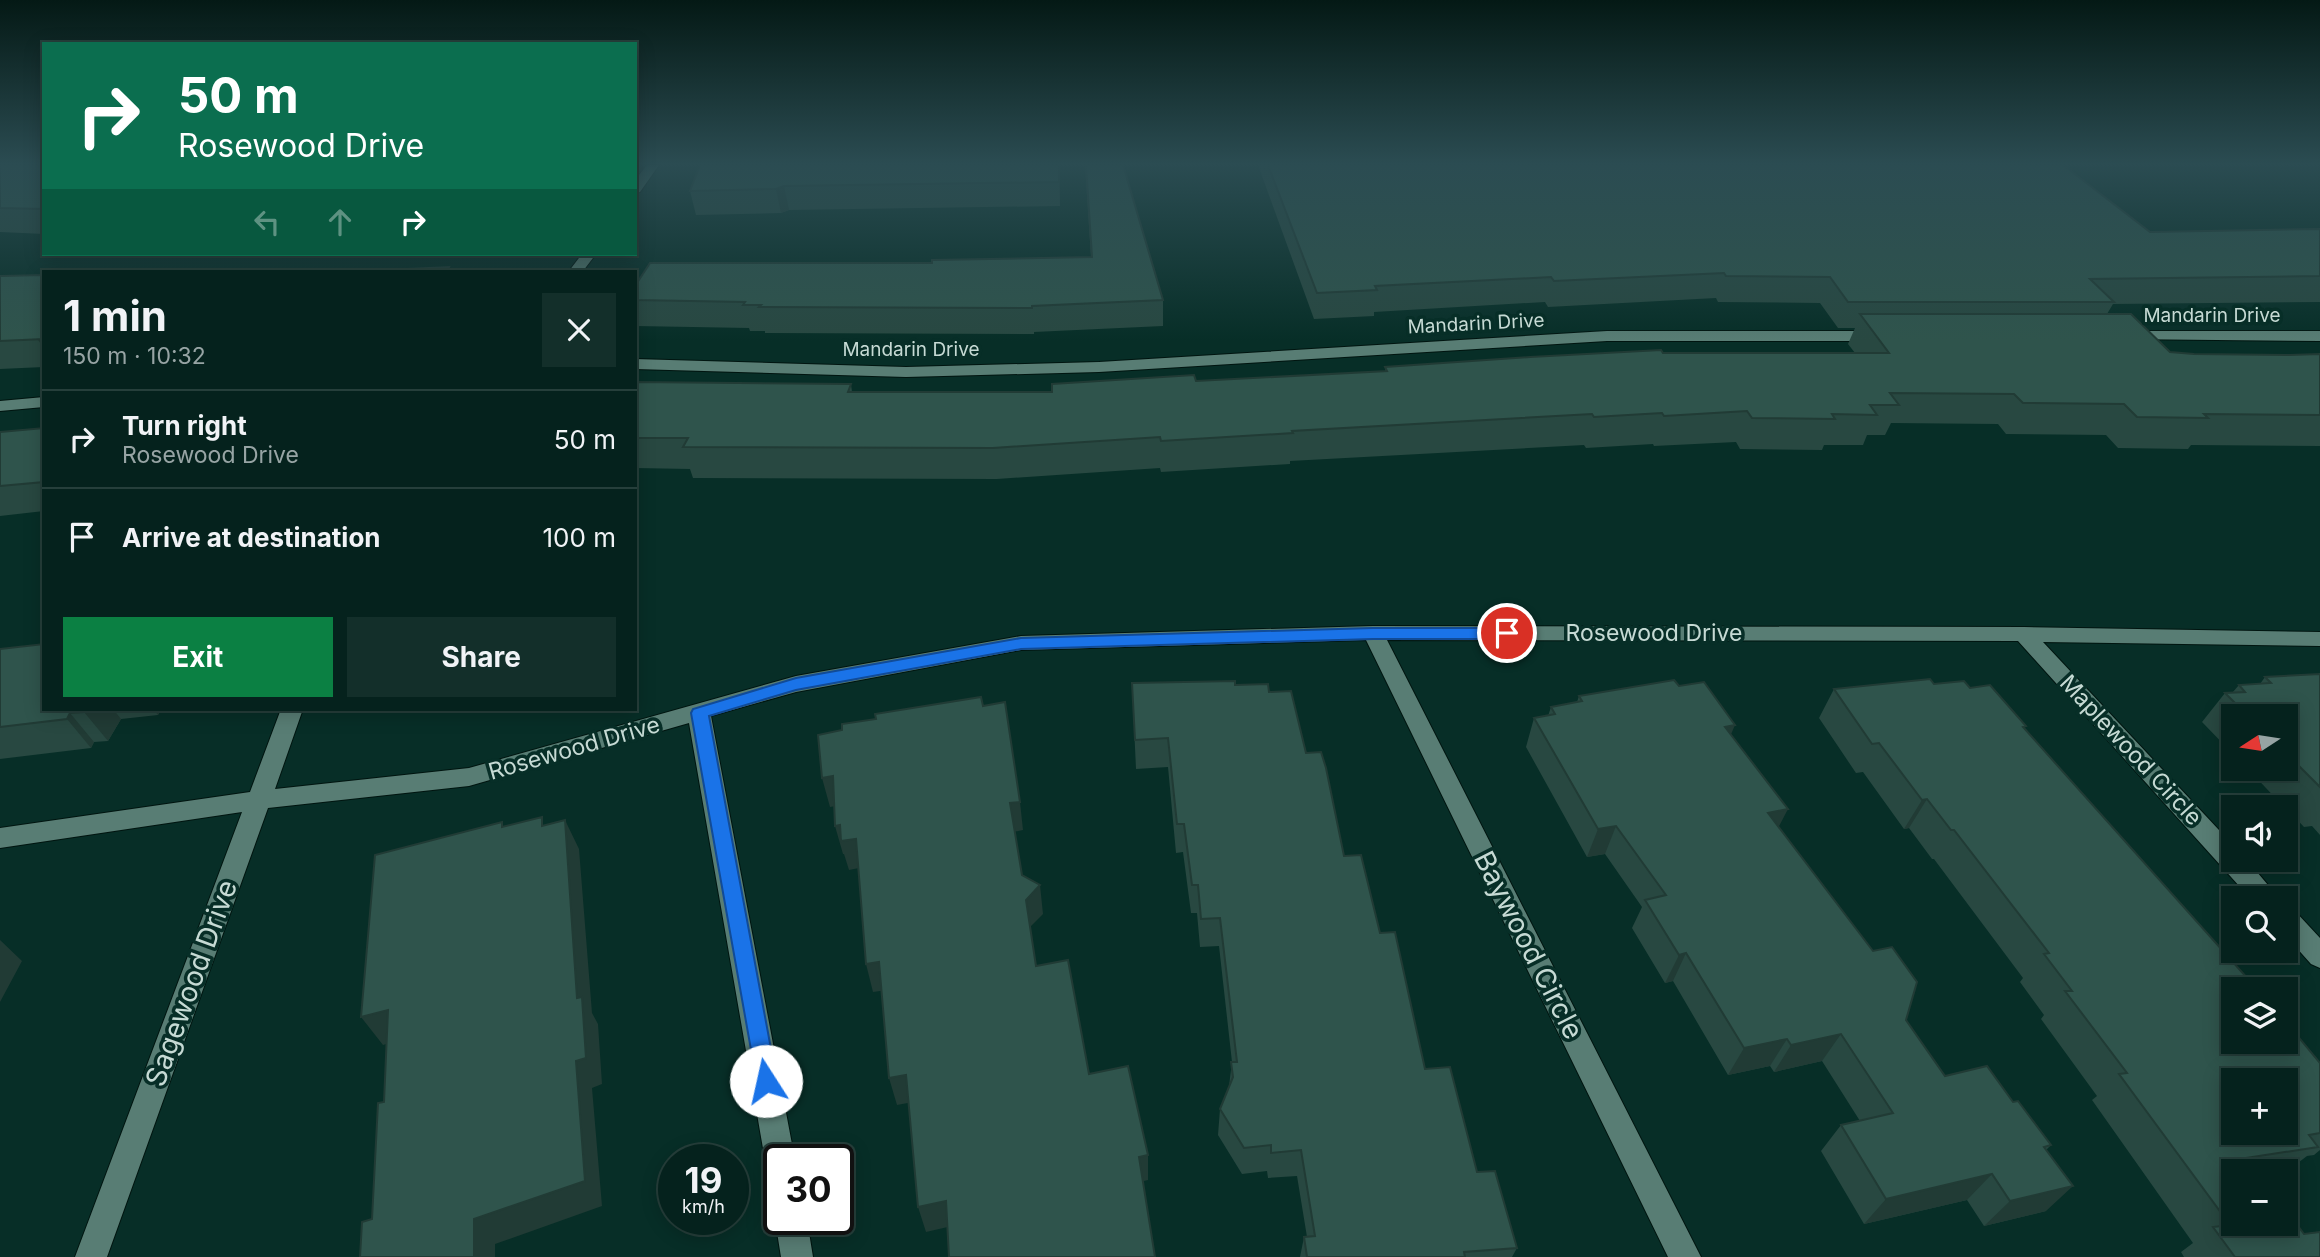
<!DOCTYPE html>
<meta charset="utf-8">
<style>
body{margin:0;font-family:Inter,sans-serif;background:#132f2a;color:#f1f3f6;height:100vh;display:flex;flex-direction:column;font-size:26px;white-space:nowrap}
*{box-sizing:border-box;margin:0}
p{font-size:23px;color:#97a4a4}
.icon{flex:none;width:38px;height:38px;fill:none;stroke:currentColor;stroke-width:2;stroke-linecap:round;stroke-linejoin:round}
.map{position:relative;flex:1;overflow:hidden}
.details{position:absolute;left:42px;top:270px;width:595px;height:441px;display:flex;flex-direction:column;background:#05221d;border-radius:0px;box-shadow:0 4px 18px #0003,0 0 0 2px #263f3b}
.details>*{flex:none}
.hud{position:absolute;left:42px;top:42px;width:595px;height:214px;border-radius:0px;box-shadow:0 4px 18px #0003,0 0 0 2px #263f3b;background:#0b6e4f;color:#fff;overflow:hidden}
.needle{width:46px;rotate:258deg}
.tools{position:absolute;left:2221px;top:704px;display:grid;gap:14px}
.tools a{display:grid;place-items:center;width:77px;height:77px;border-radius:0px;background:#05221d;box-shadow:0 4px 18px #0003,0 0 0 2px #263f3b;font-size:35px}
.speed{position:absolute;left:658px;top:1144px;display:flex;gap:14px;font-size:35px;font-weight:700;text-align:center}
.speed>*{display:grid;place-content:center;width:91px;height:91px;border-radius:50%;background:#05221d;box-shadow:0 4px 18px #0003,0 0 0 2px #263f3b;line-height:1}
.speed small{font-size:18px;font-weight:400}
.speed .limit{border:4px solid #111;border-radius:10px;background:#fff;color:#111}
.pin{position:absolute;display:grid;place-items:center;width:60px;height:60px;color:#fff;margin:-30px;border:4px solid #fff;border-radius:50%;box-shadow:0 2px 7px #0007}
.me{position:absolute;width:77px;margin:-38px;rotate:350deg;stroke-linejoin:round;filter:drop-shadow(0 0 5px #0008)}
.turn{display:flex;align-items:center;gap:24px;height:147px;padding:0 21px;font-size:32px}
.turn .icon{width:91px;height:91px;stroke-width:2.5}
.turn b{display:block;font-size:49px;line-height:60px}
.lanes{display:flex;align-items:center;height:66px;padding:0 21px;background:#0003;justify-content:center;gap:35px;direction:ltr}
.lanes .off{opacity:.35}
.round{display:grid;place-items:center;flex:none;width:74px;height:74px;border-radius:0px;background:#132f2a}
.headline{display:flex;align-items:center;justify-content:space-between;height:119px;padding:0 21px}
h1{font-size:42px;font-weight:700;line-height:52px}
.action{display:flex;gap:14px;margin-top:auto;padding:14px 21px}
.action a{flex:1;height:80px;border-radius:0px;background:#0b8043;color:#fff;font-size:28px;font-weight:700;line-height:80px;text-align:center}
.action a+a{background:#132f2a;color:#f1f3f6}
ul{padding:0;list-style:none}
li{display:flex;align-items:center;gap:21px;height:98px;padding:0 21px;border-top:2px solid #263f3b}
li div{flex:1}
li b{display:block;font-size:26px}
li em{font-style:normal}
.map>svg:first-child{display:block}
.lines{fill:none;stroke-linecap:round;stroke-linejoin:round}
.minor-casing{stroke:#001510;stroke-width:2}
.minor{fill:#587d74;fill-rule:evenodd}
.wall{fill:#284841}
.shaded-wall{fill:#213b35}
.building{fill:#2f544c;stroke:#213b35;stroke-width:2;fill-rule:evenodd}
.route{fill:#1a73e8;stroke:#114b97;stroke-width:2}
.labels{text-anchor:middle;stroke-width:7;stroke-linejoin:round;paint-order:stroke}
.far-street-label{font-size:19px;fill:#c6dad4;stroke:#072e27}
.street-label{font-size:23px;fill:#c6dad4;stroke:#072e27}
.near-street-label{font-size:28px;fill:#c6dad4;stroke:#072e27}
</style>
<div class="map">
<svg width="2320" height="1257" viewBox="0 0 2320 1257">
<rect width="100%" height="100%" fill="#072e27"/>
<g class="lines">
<!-- minor casing -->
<g class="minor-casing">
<path id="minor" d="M647 165H659L640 192 635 193V180Z
M582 254H596L583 271H569Z
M1607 331H1880L1888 336 1880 341H1607L1099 372 906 377 635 369V359L906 367 1099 362Z
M2126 331H2320V341L2120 339 2118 336 2120 333Z
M44 397V407L0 411V401Z
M1373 626 2024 627 2320 632V646L2043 642 2233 845V859H2246L2279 898H2250L2018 641 1387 640 1701 1257H1668L1366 640 1021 650 796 692 711 716 795 1160H779V1174L769 1170 765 1160 689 723 469 786 268 808 107 1257H75L242 812 0 848V828L250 792 281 709H303L275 789 469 768 796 676 1021 636Z
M2286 908 2295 911 2320 938V968L2311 964 2286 936Z
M779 1212V1220H807L813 1257H781L775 1220Z"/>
</g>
<!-- minor -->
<use href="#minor" class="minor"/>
</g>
<!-- wall -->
<path class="wall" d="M0 165H44V234L0 232Z
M700 165H1060V206L789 210 781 213 696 215 690 191Z
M1085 165H1123L1163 300V326L1034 332V334L765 333V331H750L749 328 635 326V286L1091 257Z
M1258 165H2063L2150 232 2320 229V302L2113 304 2107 314 2170 352 2194 354 2289 355 2320 354V446L2191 445 2188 449 2118 448 2106 435 2006 434 1998 424 1891 423 1885 435H1867L1863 445H1824L1822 450 1740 449 1736 442 1654 446 1653 444 1586 448 1584 445 1290 461V464L1161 472 1160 468 997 479 693 478 690 469 635 468V382L851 384 852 392H1052L1196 381 1385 371V367L1663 353H1855L1848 344 1855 328H1838L1820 303 1718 302 1716 298 1548 307 1545 302 1374 312V316L1314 319Z
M44 275V367L0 369V276Z
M44 428V511L0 516V432Z
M0 649 44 709H161L158 715 121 719 108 741 94 742 91 748 0 759Z
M2320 674V835L2312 826 2304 827 2286 808V807H2284L2247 768H2286V716H2233V754L2202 722 2225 693H2232L2239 685 2260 684 2265 677Z
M1132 683 1235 685 1269 692 1306 753 1344 856 1380 933 1425 1069 1517 1248 1512 1257H1300L1304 1237H1307L1297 1176 1268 1178 1267 1171 1242 1174 1218 1135 1220 1109 1229 1086 1232 1062 1219 946 1200 947 1197 913H1191L1183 852 1176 853 1168 767 1136 769Z
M1934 684 1970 688 2026 726 2024 728 2320 1063V1150L2314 1155 2307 1156 2286 1172 2233 1171 2320 1257H2184L2181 1252 2193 1243 2092 1100 2097 1096 2041 1019 2044 1015 2020 982 2023 978 1934 859H1932L1909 828 1904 829 1863 772 1856 773 1819 718 1834 689Z
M1679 686 1731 734 1778 827 1906 1020 1945 1076 2013 1102 2051 1145 2046 1150V1211L1984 1226 1967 1200 1864 1224 1821 1151 1841 1125 1860 1121 1822 1061 1774 1072 1770 1066 1728 1075 1673 981 1665 983 1632 928 1642 907 1605 854 1587 857 1526 747 1534 718 1548 716 1551 707 1577 702 1579 696Z"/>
<!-- shaded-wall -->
<path class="shaded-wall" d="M1059 165H1060V206L1059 182Z
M784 186 789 210 781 213 776 189Z
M44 339V348L38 340Z
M86 709H113L121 719 108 741 84 712Z
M153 709H161L158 715Z
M70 713 94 742 91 748 67 719Z
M1735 725 1723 753 1725 727Z
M833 776 841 805 830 807 822 778Z
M1927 799 1909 828 1904 829 1922 800Z
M1020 802 1023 830 1013 832 1010 803Z
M1788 809 1773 838 1768 813Z
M565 820 579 849 592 1013 598 1024 602 1084 592 1088 602 1206 495 1244V1257H474V1219L576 1061 577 998Z
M840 825 856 839 864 867 849 870 844 854H843L835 826Z
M1616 826 1605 854 1587 857 1598 829Z
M1040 885 1043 914 1029 928 1026 900Z
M0 940 22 961 0 1002Z
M1686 953 1673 981 1665 983 1679 955Z
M879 962 887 990 873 992 866 964Z
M388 1010 409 1037 383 1045 361 1017Z
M1841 1034 1822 1061 1774 1072 1791 1045Z
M1787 1039 1770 1066 1728 1075 1744 1048Z
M906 1075 913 1102 897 1105 889 1078Z
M1148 1155V1180L1140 1182 1139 1157Z
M1992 1174 1967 1200 1864 1224 1886 1199Z
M2073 1186 2046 1211 1984 1226 2010 1201Z
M946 1201 952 1226 926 1232 918 1207Z"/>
<!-- building -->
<path class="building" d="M0 165H44V209L0 208Z
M700 165H1059V182L784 186 776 189 690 191Z
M1086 165H1123L1163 300 1032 306V308L759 307 761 305H743L745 302 635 300V286L650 263H932V260L1092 257Z
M1268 165H2063L2150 232 2320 229V276L2090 279 2114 302H1848L1830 277 1726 276 1724 273 1554 281 1551 277 1375 286 1377 290 1317 293Z
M449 267 447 271H363Z
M44 275V339L0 341V276Z
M1860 314H2131L2170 352 2194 354 2289 355 2320 354V415L2204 414 2208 418 2137 417 2124 404 2023 403 2014 394 1890 393 1899 405H1870L1877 415 1832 414 1835 419 1752 418 1747 411 1664 416 1662 413 1594 417 1592 414 1292 431 1293 433 1161 441 1160 437 993 448 683 447 688 438H635V382L851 384 848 392H1052V384L1194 375 1196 381 1387 371 1385 367 1530 357 1661 350 1663 353H1889Z
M44 428V482L0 486V432Z
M44 644V709H86L84 712 70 713 67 719 0 727V649Z
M2320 674V787L2286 753V716H2248L2225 693 2245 692 2239 685 2271 683 2265 677Z
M1930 679 1934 684 1964 681 1970 688 1990 685 2026 726 2023 727 2257 989H2233V1041H2286V1022L2320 1063V1133L2309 1135 2318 1147 2246 1158 2255 1171H2233V1223H2286V1210L2304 1234 2320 1232V1257H2235L2213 1227 2230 1225 2119 1074 2127 1073 2065 991H2072L2044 954 2049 953 1954 830H1951L1927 799 1922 800 1879 743 1872 744 1834 689ZM2233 1080H2286V1132H2233Z
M1674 680 1679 686 1704 682 1735 725 1725 727 1788 809 1768 813 1873 951 1892 947 1917 982 1906 1020 1945 1076 1987 1066 2013 1102 2018 1101 2051 1145 2044 1147 2073 1186 2010 1201 1992 1174 1886 1199 1841 1125 1893 1113 1841 1034 1791 1045 1787 1039 1744 1048 1686 953 1679 955 1645 900 1666 895 1616 826 1598 829 1534 718 1555 714 1551 707 1582 701 1579 696Z
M1235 681V685L1268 684 1269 692 1291 691 1306 753 1321 752 1326 768 1344 856 1361 855 1380 933 1395 932 1425 1069 1450 1067 1477 1172 1495 1171 1517 1248 1464 1252 1465 1257H1307L1304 1237 1315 1236 1301 1150 1271 1153V1145L1244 1148 1220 1109 1233 1077 1231 1062H1237L1220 918 1201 919 1198 885H1192L1184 824H1177L1168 738 1135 740 1132 683Z
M981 697 983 706 1005 702 1020 802 1010 803 1022 875 1040 885 1026 900 1036 966 1068 960 1089 1074 1128 1066 1148 1155 1139 1157 1155 1257H949L946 1201 918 1207 906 1075 889 1078 879 962 866 964 856 839 841 841 840 825 835 826 833 776 822 778 818 735 842 730V724L876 719 875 714Z
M542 817V826L565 820 577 998 582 997 586 1058 576 1061 585 1181 474 1219V1257H360L362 1222 372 1219 378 1103 384 1102 388 1010 361 1017 375 855 502 822V827Z"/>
<!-- sky -->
<linearGradient id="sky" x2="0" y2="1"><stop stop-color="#041915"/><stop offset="0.48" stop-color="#2b4c52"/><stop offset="1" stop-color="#2b4c52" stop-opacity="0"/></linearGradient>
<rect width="2320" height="341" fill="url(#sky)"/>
<!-- route -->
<path class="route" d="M1373 628H1507L1515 633 1507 639H1373L1021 649 796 690 709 716 777 1081 774 1089 766 1092 758 1089 691 713 693 709 796 678 1021 638Z"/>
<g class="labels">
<!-- far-street labels -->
<g class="far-street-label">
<text x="2212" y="322">Mandarin Drive</text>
<text transform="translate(1476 323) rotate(-3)" y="7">Mandarin Drive</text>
<text x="911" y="356">Mandarin Drive</text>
</g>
<!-- street labels -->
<g class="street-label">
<text x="1654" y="641">Rosewood Drive</text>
<text transform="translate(574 748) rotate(-16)" y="8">Rosewood Drive</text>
<text transform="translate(2131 750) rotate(47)" y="8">Maplewood Circle</text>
</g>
<!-- near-street labels -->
<g class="near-street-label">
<text transform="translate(1529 945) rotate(63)" y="10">Baywood Circle</text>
<text transform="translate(191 983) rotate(-70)" y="10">Sagewood Drive</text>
</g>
</g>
</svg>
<div class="tools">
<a><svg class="needle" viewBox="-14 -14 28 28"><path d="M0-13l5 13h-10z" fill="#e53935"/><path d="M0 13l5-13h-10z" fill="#97a4a4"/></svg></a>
<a><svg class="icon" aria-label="sound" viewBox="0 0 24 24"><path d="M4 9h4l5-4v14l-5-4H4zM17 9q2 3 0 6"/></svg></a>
<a><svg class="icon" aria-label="search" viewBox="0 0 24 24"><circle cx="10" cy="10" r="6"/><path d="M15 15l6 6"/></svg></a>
<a><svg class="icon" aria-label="layers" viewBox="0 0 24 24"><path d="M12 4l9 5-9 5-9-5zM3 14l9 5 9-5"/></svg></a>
<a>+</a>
<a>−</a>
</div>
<div class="speed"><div>19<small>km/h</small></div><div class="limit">30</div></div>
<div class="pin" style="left:1507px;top:633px;background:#d93025"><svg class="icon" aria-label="arrive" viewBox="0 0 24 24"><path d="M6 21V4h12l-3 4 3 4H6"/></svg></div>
<svg class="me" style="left:766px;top:1081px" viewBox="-20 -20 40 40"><circle r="19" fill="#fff"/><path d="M0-13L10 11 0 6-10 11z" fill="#1a73e8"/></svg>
<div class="hud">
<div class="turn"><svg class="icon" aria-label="right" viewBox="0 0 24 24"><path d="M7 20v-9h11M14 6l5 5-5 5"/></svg><div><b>50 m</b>Rosewood Drive</div></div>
<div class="lanes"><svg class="icon off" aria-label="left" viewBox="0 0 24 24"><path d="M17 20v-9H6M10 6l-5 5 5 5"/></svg><svg class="icon off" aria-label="ahead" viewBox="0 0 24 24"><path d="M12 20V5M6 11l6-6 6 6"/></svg><svg class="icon" aria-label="right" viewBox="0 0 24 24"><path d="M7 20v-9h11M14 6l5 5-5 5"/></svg></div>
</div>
<section class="details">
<div class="headline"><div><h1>1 min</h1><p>150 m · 10:32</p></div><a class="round"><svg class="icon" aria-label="close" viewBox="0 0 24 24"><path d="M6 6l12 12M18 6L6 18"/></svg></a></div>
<ul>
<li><svg class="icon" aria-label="right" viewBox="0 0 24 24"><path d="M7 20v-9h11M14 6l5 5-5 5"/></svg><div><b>Turn right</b><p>Rosewood Drive</p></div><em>50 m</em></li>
<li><svg class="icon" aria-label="arrive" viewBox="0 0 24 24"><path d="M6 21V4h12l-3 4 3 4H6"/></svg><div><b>Arrive at destination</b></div><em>100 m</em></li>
</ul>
<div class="action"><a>Exit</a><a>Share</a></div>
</section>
</div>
